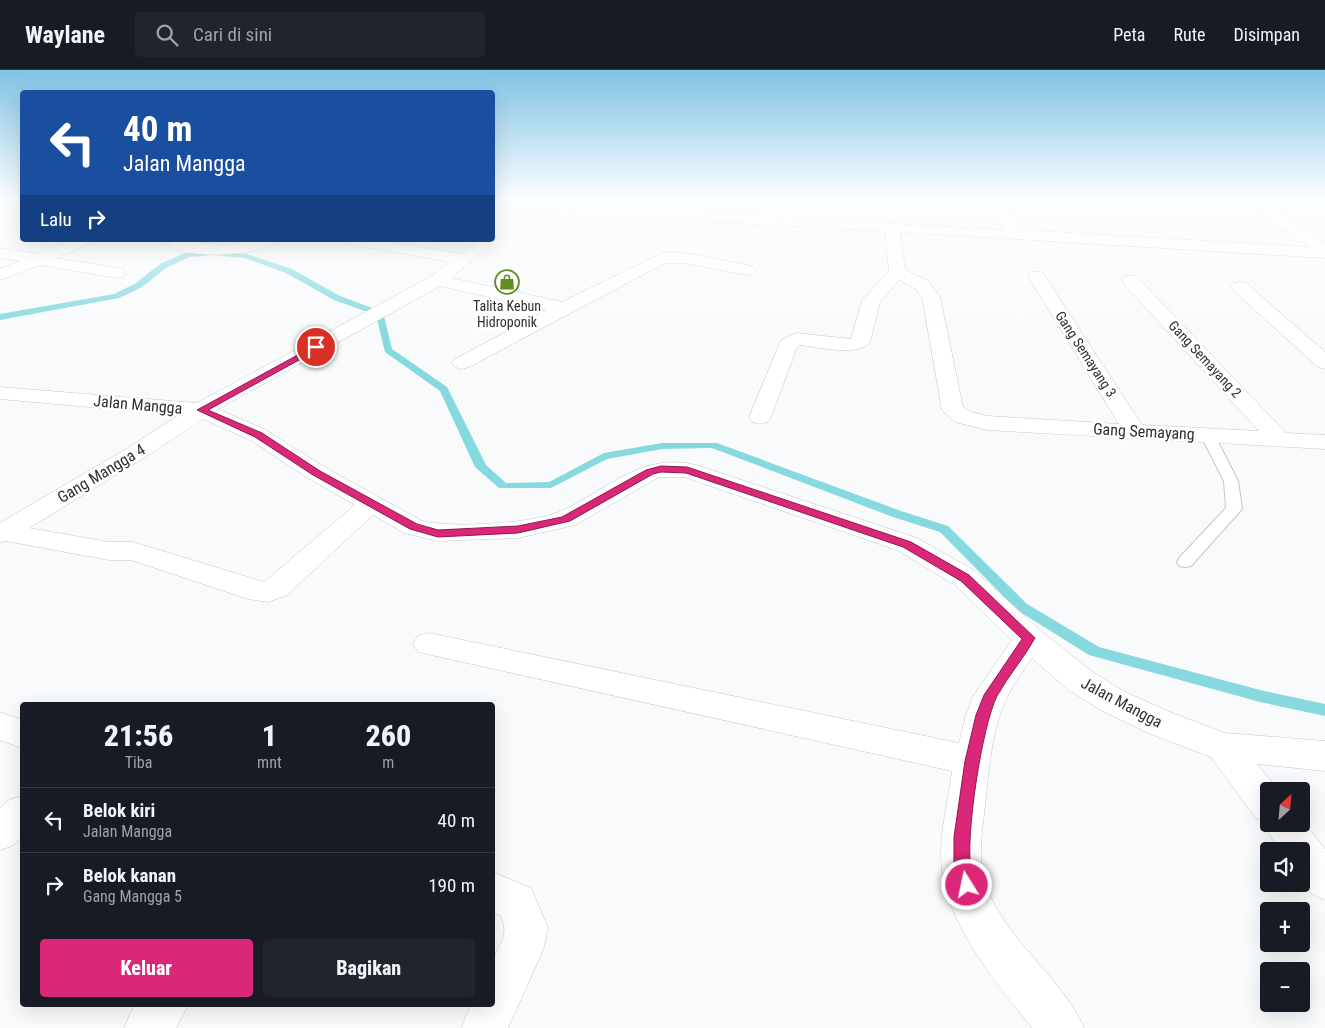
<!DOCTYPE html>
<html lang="id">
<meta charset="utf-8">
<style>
body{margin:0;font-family:"Roboto Condensed",sans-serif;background:#20242c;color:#f1f3f6;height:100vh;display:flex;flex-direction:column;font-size:19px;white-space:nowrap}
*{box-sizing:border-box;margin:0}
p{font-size:16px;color:#9ea1a6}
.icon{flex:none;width:28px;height:28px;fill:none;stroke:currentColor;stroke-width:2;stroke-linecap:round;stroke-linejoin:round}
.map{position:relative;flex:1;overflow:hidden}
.side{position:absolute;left:20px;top:632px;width:475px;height:305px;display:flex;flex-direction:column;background:#171b24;border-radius:5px;box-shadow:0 5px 20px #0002}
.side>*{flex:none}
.hud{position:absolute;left:20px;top:20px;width:475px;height:152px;border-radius:5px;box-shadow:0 5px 20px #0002;background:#1a4fa0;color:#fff;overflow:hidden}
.needle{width:32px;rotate:26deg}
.controls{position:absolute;left:1260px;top:712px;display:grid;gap:10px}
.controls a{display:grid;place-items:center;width:50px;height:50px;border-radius:5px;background:#171b24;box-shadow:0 5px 20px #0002;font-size:25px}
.pin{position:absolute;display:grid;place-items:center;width:42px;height:42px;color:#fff;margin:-21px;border:2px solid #fff;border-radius:50%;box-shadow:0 1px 5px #0007}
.me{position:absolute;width:55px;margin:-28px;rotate:350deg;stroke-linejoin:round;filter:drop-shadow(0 0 4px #0008)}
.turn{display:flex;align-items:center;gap:18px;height:105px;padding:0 20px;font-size:22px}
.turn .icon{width:65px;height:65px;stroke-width:2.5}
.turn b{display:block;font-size:35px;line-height:42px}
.then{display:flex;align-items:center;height:48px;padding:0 20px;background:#0003;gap:10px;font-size:19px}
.eta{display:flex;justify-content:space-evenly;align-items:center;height:85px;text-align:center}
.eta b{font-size:30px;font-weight:800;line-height:35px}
.button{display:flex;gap:10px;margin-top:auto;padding:10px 20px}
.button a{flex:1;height:58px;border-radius:5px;background:#db2777;color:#fff;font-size:20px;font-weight:800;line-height:58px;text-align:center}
.button a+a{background:#20242c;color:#f1f3f6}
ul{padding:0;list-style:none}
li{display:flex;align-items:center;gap:15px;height:65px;padding:0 20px;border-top:1px solid #363941}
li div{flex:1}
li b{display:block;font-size:19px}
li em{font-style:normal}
header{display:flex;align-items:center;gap:30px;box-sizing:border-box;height:70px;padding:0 25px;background:#171b24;border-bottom:1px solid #363941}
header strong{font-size:24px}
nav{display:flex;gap:28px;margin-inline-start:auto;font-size:18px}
.search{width:350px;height:45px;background:#20242c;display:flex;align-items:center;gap:12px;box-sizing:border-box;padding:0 18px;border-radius:5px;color:#9ea1a6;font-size:19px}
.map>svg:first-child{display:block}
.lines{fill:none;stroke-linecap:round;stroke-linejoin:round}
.stream{fill:#85d9df;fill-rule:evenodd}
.service-casing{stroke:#c5c6c8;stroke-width:2}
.minor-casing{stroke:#c5c6c8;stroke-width:1}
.tertiary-casing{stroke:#c5c6c8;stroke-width:1}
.service{fill:#fff;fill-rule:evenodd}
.minor{fill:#fff;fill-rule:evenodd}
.tertiary{fill:#fff;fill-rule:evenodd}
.route{fill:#db2777;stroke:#8e194d}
.labels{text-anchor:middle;stroke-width:5;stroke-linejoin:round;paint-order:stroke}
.far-poi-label{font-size:14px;fill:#303031;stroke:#fff}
.far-street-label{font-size:14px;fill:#303031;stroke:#fff}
.street-label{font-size:16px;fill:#303031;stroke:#fff}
</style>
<header>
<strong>Waylane</strong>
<div class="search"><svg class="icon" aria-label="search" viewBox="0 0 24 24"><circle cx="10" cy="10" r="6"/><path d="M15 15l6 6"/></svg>Cari di sini</div>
<nav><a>Peta</a><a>Rute</a><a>Disimpan</a></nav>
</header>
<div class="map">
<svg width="1325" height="958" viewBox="0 0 1325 958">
<rect width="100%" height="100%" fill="#f8fafc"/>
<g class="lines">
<!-- stream -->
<path class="stream" d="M213 181 246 184 292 199 340 226 383 242 392 279 447 317 486 395 506 413 549 412 604 383 662 373H717L901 441 948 456 1027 534 1099 577 1260 620 1325 634V646L1260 632 1089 585 1017 540 940 462 893 447 712 378 662 379 607 389 551 418H499L475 397 440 321 385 282 376 245 334 230 286 203 245 188 213 185 189 187 166 198 142 217 119 228 0 250V244L114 224 136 213 160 194 185 183Z"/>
<!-- service casing -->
<g class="service-casing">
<path id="service" d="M1207 360 1214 364 1238 411 1242 439 1191 496 1185 497 1179 496 1177 492 1179 488 1226 438 1224 411 1200 364Z"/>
</g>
<!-- minor casing -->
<g class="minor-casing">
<path id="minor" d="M987 129H1001L1020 160 1325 178V188L900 162 905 200 928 211 940 227 963 337 971 342 987 346 1119 354 1028 206 1030 202H1042L1142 355 1259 361 1124 214 1122 210 1124 206H1136L1286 363 1325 365V379L987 360 955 352 942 340 922 227 916 219 899 210 880 232 870 272C859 287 817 277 800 275L797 277 771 347 768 352 760 354 752 352 749 347 781 270 796 263 851 269 862 231 889 201 885 161 492 140V132L1005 160Z
M22 130V139L0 146V137Z
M492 167 495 170 492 173 451 208 562 232 662 183H684L747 195 753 197 755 200 753 203 747 205 684 193H665L469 297 462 299 455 297 452 293 455 289 547 240 440 216 218 339 266 360 326 398 422 451C451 458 530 454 559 442 605 422 641 381 696 395L917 468 975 501 1040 560 1091 601 1125 622 1172 643 1225 663 1325 671V701L1257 694 1279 721H1269V754H1301V749L1325 779V830C1297 819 1301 808 1301 781H1280L1263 754 1264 751 1256 748 1211 687 1148 663 1101 640 1067 619 1032 588C1023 602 1012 615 1006 630 991 662 989 700 985 735 983 756 979 778 982 799 984 815 992 832 1001 845 1024 884 1067 917 1084 958H1032C997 914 949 857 942 800 938 768 948 733 952 701L418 582 413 574 418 566 429 563 959 673 966 645 974 625 1012 570 955 515 897 480 684 407H659L575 455 518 468 438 471 404 463 373 445 287 525 268 532 248 529 131 490H109L6 471 0 472V453L126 379 179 345 0 329V317L197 333 432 206 450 192 355 175 350 173 347 170H380L460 184 478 170H492ZM203 349 250 370 308 408 355 435 264 512 133 472H109L29 458 142 389Z
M73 170H94L91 173 56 188 117 198 123 199 125 203 123 207 117 208 40 195 0 210V199L20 191 0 188V178L37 184Z
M171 170 227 175 256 170H277C265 187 180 190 168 174Z
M1240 212 1246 213 1325 282V299L1318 297 1234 221 1231 217 1234 213Z
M0 642 22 650V678L0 670Z
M22 726V766L14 775 0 780V738L9 730Z
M492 802 531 818 548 858 543 880 508 958H461L471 935H492C492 922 489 903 493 891 499 871 510 869 501 846L492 842Z
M136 935H188L176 958H124L131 942Z"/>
</g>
<!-- tertiary casing -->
<g class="tertiary-casing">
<path id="tertiary" d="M1254 129H1269L1283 147 1325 172V184L1319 182 1273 153Z"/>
</g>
<!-- service -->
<use href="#service" class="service"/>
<!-- minor -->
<use href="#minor" class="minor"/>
<!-- tertiary -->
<use href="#tertiary" class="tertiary"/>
</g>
<!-- sky -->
<linearGradient id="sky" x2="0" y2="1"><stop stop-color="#80c3e4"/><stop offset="0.49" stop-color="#fcfdfe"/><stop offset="1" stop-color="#fcfdfe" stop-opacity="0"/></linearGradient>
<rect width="1325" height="263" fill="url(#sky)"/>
<!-- route -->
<path class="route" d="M316 275 320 277 319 279 208 340 262 363 320 401 417 454 438 460 518 456 562 447 646 400 661 396 687 397 911 472 969 505 1035 568C1024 588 1008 606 997 626 982 656 965 767 971 800 971 805 974 810 975 815L973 820 967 823 961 820 954 800V767L965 691 976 645 984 625 1022 569 961 511 903 477 686 403 661 402 653 404 570 451 518 463 438 467 410 459 313 405 255 367 197 340Z"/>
<!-- icons -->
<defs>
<g id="shop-ring" transform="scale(1.25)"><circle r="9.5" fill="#fff" stroke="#5f8d20" stroke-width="1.5"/><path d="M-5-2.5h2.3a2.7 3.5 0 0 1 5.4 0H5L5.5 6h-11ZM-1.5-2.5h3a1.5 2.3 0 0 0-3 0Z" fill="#5f8d20"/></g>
</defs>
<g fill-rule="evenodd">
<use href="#shop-ring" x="507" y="212"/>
</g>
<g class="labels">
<!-- far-poi labels -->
<g class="far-poi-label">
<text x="507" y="241">Talita Kebun<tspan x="507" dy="16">Hidroponik</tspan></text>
</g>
<!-- far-street labels -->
<g class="far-street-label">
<text transform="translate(1086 284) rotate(57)" y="5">Gang Semayang 3</text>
<text transform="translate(1205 289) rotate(47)" y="5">Gang Semayang 2</text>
</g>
<!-- street labels -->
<g class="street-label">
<text transform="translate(138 334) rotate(5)" y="6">Jalan Mangga</text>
<text transform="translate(1144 361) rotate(3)" y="6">Gang Semayang</text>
<text transform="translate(101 403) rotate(-31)" y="6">Gang Mangga 4</text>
<text transform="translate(1122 632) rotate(28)" y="6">Jalan Mangga</text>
</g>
</g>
</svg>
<div class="controls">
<a><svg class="needle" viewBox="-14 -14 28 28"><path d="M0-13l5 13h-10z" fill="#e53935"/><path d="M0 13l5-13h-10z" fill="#9ea1a6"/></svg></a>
<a><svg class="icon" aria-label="sound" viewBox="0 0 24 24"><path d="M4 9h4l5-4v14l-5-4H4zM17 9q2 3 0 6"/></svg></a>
<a>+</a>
<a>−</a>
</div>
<div class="pin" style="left:316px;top:277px;background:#d93025"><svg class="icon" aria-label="arrive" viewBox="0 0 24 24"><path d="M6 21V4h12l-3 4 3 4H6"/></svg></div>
<svg class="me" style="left:967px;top:815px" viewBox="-20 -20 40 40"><circle r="17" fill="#db2777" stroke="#fff" stroke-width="3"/><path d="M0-11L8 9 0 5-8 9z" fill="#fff"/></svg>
<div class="hud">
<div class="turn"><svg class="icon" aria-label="left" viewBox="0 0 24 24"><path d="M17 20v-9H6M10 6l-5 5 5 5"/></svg><div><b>40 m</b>Jalan Mangga</div></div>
<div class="then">Lalu<svg class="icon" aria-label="right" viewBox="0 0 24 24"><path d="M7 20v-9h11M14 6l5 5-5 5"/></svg></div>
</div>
<section class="side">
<div class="eta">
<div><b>21:56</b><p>Tiba</p></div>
<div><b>1</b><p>mnt</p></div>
<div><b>260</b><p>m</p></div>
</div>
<ul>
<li><svg class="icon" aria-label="left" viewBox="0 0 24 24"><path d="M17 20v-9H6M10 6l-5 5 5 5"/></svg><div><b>Belok kiri</b><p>Jalan Mangga</p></div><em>40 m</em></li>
<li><svg class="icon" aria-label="right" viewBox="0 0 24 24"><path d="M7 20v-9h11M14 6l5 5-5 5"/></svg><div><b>Belok kanan</b><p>Gang Mangga 5</p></div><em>190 m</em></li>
</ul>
<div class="button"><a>Keluar</a><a>Bagikan</a></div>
</section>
</div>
